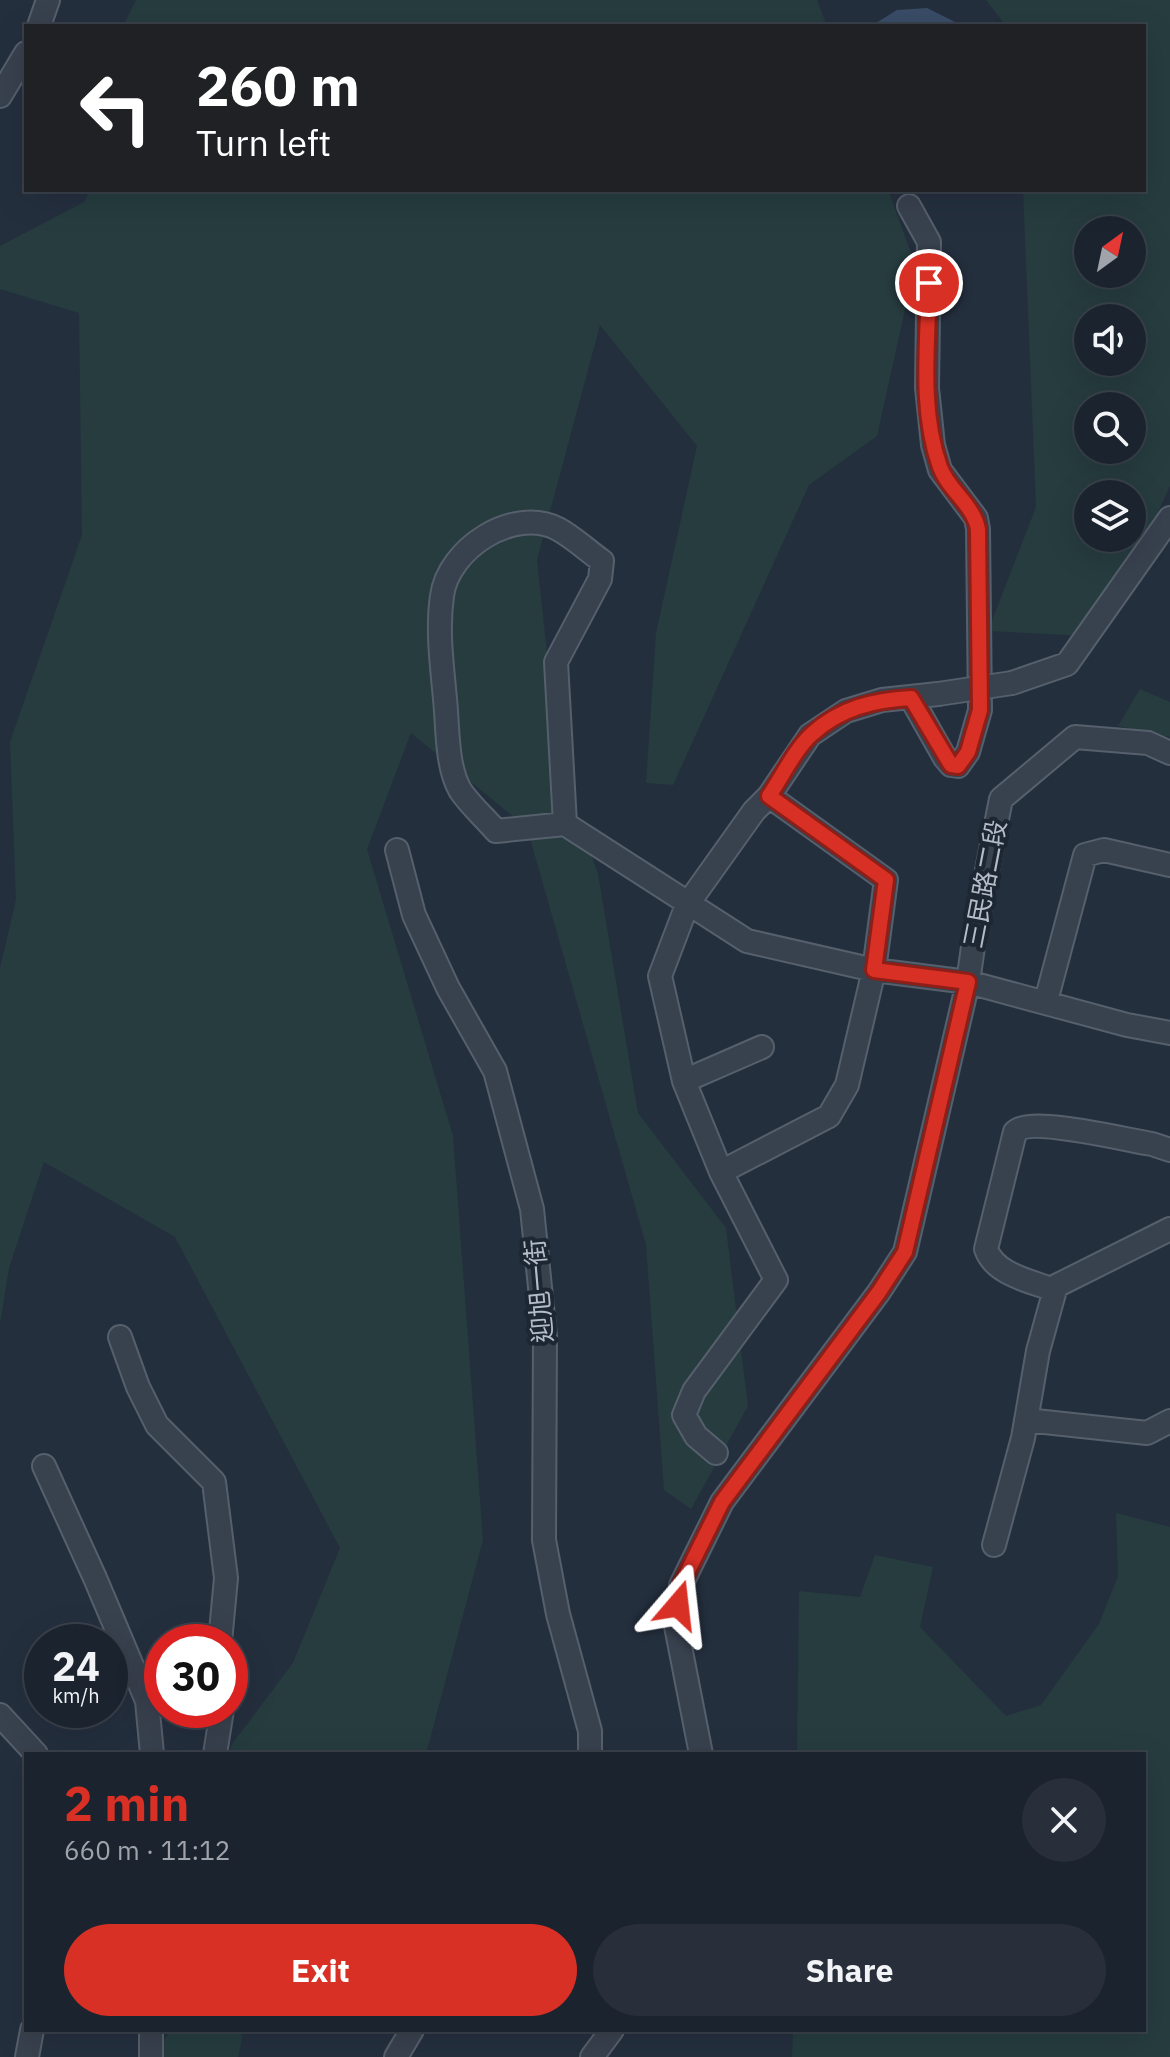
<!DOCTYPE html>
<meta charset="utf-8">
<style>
body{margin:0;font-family:"IBM Plex Sans","Noto Sans TC",sans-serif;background:#282f3a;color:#f1f3f6;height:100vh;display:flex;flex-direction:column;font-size:30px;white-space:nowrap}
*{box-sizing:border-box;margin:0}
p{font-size:26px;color:#a0a4aa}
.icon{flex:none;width:44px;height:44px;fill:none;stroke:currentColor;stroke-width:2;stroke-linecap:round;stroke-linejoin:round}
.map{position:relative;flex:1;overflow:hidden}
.panel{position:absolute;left:24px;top:1752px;width:1122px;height:280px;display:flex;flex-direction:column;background:#1b232e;border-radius:0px;box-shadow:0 8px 32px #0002,0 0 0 2px #39404a}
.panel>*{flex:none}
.top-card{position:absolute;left:24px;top:24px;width:1122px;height:168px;border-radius:0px;box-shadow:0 8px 32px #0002,0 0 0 2px #39404a;background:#202124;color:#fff;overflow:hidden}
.needle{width:52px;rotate:33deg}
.fabs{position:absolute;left:1074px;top:216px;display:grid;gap:16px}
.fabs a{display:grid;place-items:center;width:72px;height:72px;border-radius:50%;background:#1b232e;box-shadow:0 8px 32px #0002,0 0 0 2px #39404a;font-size:40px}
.speed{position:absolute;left:24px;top:1624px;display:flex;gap:16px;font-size:40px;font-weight:700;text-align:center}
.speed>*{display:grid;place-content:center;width:104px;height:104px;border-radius:50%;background:#1b232e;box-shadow:0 8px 32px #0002,0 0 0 2px #39404a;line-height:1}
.speed small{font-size:20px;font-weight:400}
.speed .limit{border:12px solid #d22;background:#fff;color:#111}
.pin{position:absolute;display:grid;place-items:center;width:68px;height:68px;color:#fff;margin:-34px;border:4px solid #fff;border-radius:50%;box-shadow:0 2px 8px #0007}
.me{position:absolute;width:88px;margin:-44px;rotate:17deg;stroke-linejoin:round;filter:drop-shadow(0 0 6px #0008)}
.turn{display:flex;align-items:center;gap:28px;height:168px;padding:0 40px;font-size:36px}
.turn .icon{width:104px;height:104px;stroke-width:2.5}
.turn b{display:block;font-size:56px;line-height:68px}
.round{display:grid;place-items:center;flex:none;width:84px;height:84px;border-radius:42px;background:#282f3a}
.headline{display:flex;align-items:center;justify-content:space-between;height:136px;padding:0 40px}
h1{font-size:48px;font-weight:800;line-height:60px;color:#d93025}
.action{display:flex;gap:16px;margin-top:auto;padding:16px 40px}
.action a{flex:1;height:92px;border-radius:48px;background:#d93025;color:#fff;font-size:32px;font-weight:800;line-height:92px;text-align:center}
.action a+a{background:#282f3a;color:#f1f3f6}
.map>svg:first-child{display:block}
.green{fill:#263c3f;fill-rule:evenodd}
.water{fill:#394c67}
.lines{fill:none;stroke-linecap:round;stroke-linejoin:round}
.minor-casing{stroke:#565f6c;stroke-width:26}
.minor{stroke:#38414e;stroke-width:22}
.minor-bridge-casing{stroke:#565f6c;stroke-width:26;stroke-linecap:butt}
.minor-bridge{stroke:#38414e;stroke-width:22}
.route-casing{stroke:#8d1f18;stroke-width:20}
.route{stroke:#d93025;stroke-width:14}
.labels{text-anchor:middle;stroke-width:8;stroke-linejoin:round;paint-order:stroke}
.street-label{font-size:26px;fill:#b4bcc9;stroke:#1d2633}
</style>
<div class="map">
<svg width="1170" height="2057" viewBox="0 0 1170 2057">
<rect width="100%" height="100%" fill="#242f3e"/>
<!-- green -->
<path class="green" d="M136 0H817L827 26H123Z
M986 0H1170V486L1123 589 1088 636 988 631 1036 507 1023 190H1144V26H1006ZM1088 230H1132V274H1088ZM1088 318H1132V362H1088ZM1088 406H1132V450H1088ZM1088 494H1132V538H1088Z
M90 190H888L915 264 877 436 809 485 673 785 646 783 656 633 697 446 600 325 537 560 559 765 598 874 638 1113 726 1228 748 1406 691 1509 664 1490 646 1245 527 828 411 733 367 849 453 1136 483 1540 426 1754H229L232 1744 293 1663 340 1548 175 1237 44 1162 9 1268 0 1324V968L16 900 10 742 82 535 79 313 0 289V246L84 202Z
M1140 689 1170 702V737L1118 726Z
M1116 1513 1170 1527V2057H792L793 2030H1144V1754H797L799 1591 860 1597 875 1555 933 1567 920 1627 1006 1716 1041 1705 1099 1624 1118 1576Z
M171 2030H241L242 2040 238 2057H153Z"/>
<!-- water -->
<path class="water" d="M927 8 955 22 956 26H871L897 10Z"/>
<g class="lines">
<!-- minor casing -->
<g class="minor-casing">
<path id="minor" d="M39 26 48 0
M0 96 26 53
M909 206 929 242 927 388 933 445 940 470 976 518 978 529 980 710 968 752 958 766 951 765 945 758 911 698
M1012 683 1067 664 1170 518
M565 824 556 662 600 579 602 561C588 551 573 537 558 529 513 506 448 549 442 596 437 631 442 665 445 699 448 727 446 765 460 790 469 804 485 818 496 831L565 824 747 941 874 970 968 982 1127 1025 1170 1033
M397 850 414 915 448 988 495 1071 532 1209 545 1336 544 1540 558 1614 590 1731V1754
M1046 1001 1085 855 1104 850 1170 865
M684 1081 762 1047
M721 1172 829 1116 847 1085 874 970 886 880 769 796
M1054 1290C1031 1281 995 1275 986 1249L1015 1132C1030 1116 1126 1140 1152 1144L1170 1150
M120 1337 138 1387 157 1425 214 1482 226 1578 220 1642
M1026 1420 1147 1433 1170 1421
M716 1453 696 1436 684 1415 694 1391 776 1280 721 1172 684 1081 660 976 687 905 754 811 769 796 810 735 846 711 882 700 938 694
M44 1466 95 1578 147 1701 152 1754
M994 1545 1023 1438 1038 1351 1056 1286 1170 1229
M0 1715 36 1754
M215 1754 222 1710
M701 1754 676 1626 681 1585 722 1502 879 1292 905 1252 968 982 976 926 1001 799 1075 737 1148 743 1170 753
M27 2057 32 2030
M151 2057V2030
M396 2057 412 2030
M592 2057 612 2030"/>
</g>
<!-- minor -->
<use href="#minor" class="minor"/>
<!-- minor-bridge casing -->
<g class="minor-bridge-casing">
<path id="minor-bridge" d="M938 694 1012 683"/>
</g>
<!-- minor-bridge -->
<use href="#minor-bridge" class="minor-bridge"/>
</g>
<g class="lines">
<!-- route casing -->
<g class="route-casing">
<path id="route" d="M678 1605 681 1585 722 1502 879 1292 905 1252 968 982 874 970 886 880 769 796C782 777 795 749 812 734 840 708 874 700 911 698L951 765 958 766 968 752 980 710 978 529C973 504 948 490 940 467 919 409 928 343 929 283"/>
</g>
<!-- route -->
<use href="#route" class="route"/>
</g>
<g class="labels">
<!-- street labels -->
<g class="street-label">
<text transform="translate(985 884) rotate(-79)" y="9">三民路二段</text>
<text transform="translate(539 1291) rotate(-95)" y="9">迎旭一街</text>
</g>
</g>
</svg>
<div class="fabs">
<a><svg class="needle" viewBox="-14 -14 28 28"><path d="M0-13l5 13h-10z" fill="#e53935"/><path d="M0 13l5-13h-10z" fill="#a0a4aa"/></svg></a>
<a><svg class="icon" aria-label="sound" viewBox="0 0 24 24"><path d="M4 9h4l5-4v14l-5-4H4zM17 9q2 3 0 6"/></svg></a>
<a><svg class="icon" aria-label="search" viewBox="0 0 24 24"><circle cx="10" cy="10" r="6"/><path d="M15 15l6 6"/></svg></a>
<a><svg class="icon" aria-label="layers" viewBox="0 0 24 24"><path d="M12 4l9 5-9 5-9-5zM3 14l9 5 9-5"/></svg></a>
</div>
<div class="speed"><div>24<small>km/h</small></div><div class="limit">30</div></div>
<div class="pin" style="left:929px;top:283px;background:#d93025"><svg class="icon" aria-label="arrive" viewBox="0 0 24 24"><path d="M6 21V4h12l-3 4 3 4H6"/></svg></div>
<svg class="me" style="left:678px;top:1605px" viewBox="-20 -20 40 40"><path d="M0-17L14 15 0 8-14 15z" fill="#d93025" stroke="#fff" stroke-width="4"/></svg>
<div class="top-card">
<div class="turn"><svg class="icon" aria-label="left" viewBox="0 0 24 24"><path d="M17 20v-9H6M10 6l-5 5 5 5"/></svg><div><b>260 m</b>Turn left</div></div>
</div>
<section class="panel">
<div class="headline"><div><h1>2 min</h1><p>660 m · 11:12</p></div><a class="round"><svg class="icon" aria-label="close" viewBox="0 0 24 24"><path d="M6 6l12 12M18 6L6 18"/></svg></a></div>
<div class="action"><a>Exit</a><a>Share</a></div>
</section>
</div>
